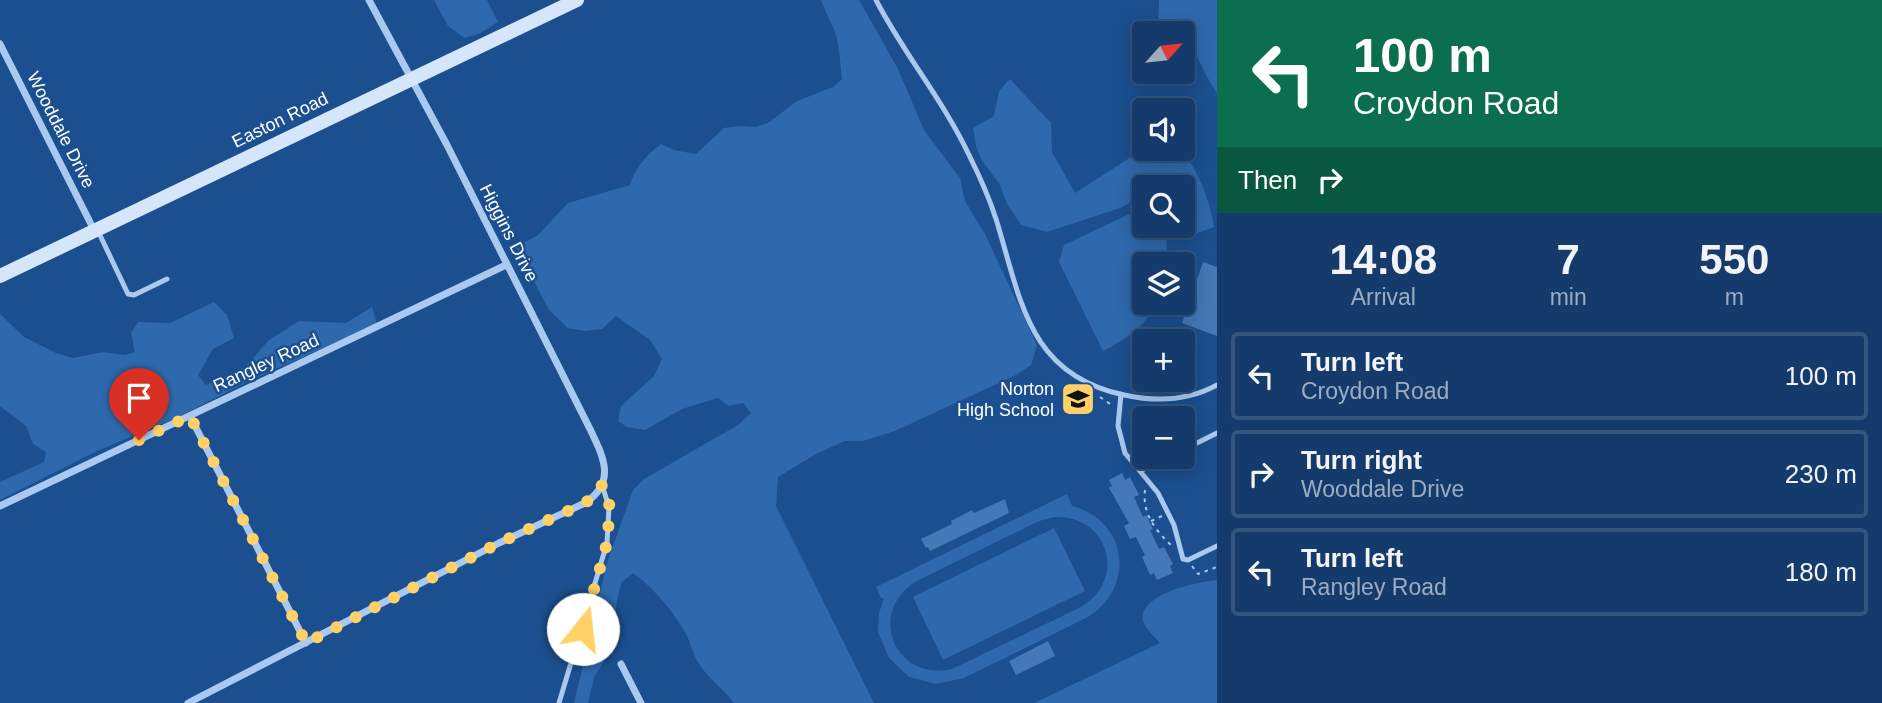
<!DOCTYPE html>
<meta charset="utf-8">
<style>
body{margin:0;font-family:Arial,sans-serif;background:#214673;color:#f1f3f6;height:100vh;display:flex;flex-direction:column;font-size:26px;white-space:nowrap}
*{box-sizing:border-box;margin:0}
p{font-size:23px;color:#9dadc1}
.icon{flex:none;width:38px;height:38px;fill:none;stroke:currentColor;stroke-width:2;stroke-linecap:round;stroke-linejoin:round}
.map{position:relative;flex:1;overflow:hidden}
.side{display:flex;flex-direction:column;background:#143b6b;width:665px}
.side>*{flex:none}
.banner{background:#0b6e4f;color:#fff;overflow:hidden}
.needle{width:46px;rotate:63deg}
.tools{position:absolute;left:1132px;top:21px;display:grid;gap:14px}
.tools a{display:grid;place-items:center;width:63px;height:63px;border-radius:7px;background:#143b6b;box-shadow:0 4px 18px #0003,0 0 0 2px #33557e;font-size:35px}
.pin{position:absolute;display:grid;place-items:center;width:60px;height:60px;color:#fff;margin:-72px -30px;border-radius:50% 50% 50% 0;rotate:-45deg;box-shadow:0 0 7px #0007}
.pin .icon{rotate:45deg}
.me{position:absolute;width:77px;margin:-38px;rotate:16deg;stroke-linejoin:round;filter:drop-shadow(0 0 5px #0008)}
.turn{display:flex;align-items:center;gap:24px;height:147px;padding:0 21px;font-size:32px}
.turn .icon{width:91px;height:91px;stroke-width:2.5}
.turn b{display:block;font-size:49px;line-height:60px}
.then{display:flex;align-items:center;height:66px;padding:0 21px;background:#0003;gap:14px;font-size:26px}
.eta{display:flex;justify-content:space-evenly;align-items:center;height:119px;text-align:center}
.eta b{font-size:42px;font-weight:800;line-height:49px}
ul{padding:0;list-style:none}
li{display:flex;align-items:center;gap:21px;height:88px;margin:0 14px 10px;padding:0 7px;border:4px solid #33557e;border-radius:7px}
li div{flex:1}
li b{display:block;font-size:26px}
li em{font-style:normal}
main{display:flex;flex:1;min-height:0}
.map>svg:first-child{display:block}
.green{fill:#2e69ad;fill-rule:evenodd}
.building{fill:#4478b7}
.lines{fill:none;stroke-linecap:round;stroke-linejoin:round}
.path{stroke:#a9c9ee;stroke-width:2;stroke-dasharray:3.5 5;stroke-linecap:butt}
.lane{stroke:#a9c9ee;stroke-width:5}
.street{stroke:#a9c9ee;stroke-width:7}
.secondary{stroke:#d6e6fa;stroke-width:14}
.route{stroke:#ffd166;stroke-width:12;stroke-dasharray:0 21.6}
.labels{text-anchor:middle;stroke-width:5;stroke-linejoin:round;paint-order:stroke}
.street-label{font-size:18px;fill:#fff;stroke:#1b4f8f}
.poi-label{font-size:18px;fill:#fff;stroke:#1b4f8f;text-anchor:end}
</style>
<main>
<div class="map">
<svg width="1217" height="703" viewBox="0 0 1217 703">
<rect width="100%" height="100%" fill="#1b4f8f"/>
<!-- green -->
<path class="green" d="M434 0H487L498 22 479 34 464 38 448 26Z
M821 0H859L898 69 924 130 960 178 965 201 985 234 1037 345 1031 365 1016 375 895 431 863 441H845L816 454 778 477 776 506 874 703H734C723 688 707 678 698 662 693 654 691 644 687 636 674 612 655 589 633 573L621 583 605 660 594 677 588 703H574L607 563 633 490 644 479 738 425 751 413 743 403 729 406 718 398 682 409 645 430 627 427 618 421 621 406 654 376 662 359 650 340 616 316 602 329 585 331 568 328 549 310 516 247 538 235 568 203 630 185C636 167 646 155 661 144L674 150 696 154 724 128 740 126 756 127 768 123 797 101 833 87 842 79C840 65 840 47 835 32 831 22 825 11 821 0Z
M1159 0H1217V93C1204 75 1197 53 1185 34L1158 33Z
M1010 79 1051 123 1052 152 1075 193 1128 159 1144 141V149H1181C1199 172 1209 198 1214 227L1195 234 1183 217V187H1144V195L1120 208 1047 232 1021 225 1007 204 1000 185 981 159 976 146 973 128 994 116 999 91Z
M1144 207V226H1163L1166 237 1168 264H1144V303H1157C1146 326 1126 339 1103 351L1059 262 1064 245Z
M214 302 227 315 234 338 213 349 198 375 206 385 245 367 269 340 299 321 346 323 372 307 377 324 251 380 178 417 95 452 0 500V482L44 462 46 452 33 444 26 426 0 406V314L24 337 56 353 73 358 103 352 125 355 135 352 131 333 138 322 170 323Z
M1067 494 1072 506C1129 521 1136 589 1086 618L964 678 936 684 909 677 889 658 878 632 879 613 884 598H881L876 587ZM1054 517C1108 514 1128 579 1081 607L952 669C894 682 866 611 917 581L1039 521Z
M1054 528 1085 591 943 660 913 597Z
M1217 580V703H1034L1160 643C1155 637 1145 628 1143 621 1139 593 1198 582 1217 580Z"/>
<!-- building -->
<path class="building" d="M1203 262 1217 267V336L1182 323Z
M1122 473 1125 480 1130 477 1139 495 1134 497 1143 517 1146 515 1153 529 1150 530 1159 549 1164 547 1173 564 1170 566 1173 573 1157 580 1154 573 1150 575 1142 557 1145 555 1136 537 1130 539 1124 526 1129 523 1109 488 1112 486 1109 480Z
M1005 499 1009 513 930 551 928 547 926 548 921 539 952 524 951 521 972 510 974 513Z
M1048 641 1055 656 1016 675 1009 661Z"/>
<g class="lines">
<!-- path -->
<path class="path" d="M1100 397 1113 406
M1145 490C1142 513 1155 530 1171 545
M1151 521 1162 516
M1192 566 1198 574 1217 567"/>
<!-- lane -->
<path class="lane" d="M876 0C904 54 943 100 969 155 979 175 989 197 996 219 1021 299 1027 374 1124 395 1156 402 1188 401 1217 385
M98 231 128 294 134 295 167 279
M1121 394 1118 426 1125 453 1158 493 1174 525 1183 559 1188 560 1217 546
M1183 450 1217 433
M1140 471 1169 457
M559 703 607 543 609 507 602 485"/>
<!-- street -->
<path class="street" d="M0 44 94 230
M190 416 306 643
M0 506 506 265
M621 664 641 703
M188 703 499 543 585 503C617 482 603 456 590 429L447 145 369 0"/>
<!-- secondary -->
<path class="secondary" d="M0 276 577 0"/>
</g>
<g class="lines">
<!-- route -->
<path class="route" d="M139 440 190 416 306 643 499 543 585 503 595 495 602 485 610 507 607 543 583 629"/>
</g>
<!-- icons -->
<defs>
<g id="school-square" transform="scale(1.75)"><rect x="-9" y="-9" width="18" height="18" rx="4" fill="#ffd166" stroke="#1b4f8f"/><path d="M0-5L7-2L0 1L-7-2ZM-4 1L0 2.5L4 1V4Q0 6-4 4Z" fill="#111"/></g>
</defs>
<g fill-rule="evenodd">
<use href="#school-square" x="1078" y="399"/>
</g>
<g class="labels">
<!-- street labels -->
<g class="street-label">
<text transform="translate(280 120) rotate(-26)" y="6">Easton Road</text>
<text transform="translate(61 130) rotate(63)" y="6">Wooddale Drive</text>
<text transform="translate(509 233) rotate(63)" y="6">Higgins Drive</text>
<text transform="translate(266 363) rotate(-25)" y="6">Rangley Road</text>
</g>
<!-- poi labels -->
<g class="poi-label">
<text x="1054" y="395">Norton<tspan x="1054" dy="21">High School</tspan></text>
</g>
</g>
</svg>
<div class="tools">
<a><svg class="needle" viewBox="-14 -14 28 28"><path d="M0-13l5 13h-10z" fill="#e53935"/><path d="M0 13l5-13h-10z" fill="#9dadc1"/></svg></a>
<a><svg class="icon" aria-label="sound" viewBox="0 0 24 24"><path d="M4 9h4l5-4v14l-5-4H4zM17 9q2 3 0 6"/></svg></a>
<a><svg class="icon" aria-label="search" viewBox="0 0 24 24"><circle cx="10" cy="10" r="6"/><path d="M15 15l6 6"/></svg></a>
<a><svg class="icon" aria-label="layers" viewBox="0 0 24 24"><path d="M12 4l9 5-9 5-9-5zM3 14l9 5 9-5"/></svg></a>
<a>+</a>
<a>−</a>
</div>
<div class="pin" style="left:139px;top:440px;background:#d93025"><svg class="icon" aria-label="arrive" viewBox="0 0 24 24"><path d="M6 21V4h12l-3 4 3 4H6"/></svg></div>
<svg class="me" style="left:583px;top:629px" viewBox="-20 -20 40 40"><circle r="19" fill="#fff"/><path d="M0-13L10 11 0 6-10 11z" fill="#ffd166"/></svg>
</div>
<section class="side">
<div class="banner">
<div class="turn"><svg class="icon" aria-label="left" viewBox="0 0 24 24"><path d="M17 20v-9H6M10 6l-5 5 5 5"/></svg><div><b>100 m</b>Croydon Road</div></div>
<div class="then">Then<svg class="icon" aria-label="right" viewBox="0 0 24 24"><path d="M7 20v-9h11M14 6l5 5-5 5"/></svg></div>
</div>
<div class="eta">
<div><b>14:08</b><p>Arrival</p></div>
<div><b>7</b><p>min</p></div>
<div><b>550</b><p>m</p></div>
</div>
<ul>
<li><svg class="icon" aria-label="left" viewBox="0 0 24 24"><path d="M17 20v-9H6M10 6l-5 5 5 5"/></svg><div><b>Turn left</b><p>Croydon Road</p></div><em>100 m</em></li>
<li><svg class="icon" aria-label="right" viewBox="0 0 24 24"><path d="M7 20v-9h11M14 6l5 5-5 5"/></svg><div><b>Turn right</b><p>Wooddale Drive</p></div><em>230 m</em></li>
<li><svg class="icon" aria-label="left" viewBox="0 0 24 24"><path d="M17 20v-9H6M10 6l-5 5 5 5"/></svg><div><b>Turn left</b><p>Rangley Road</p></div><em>180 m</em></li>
</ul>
</section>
</main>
